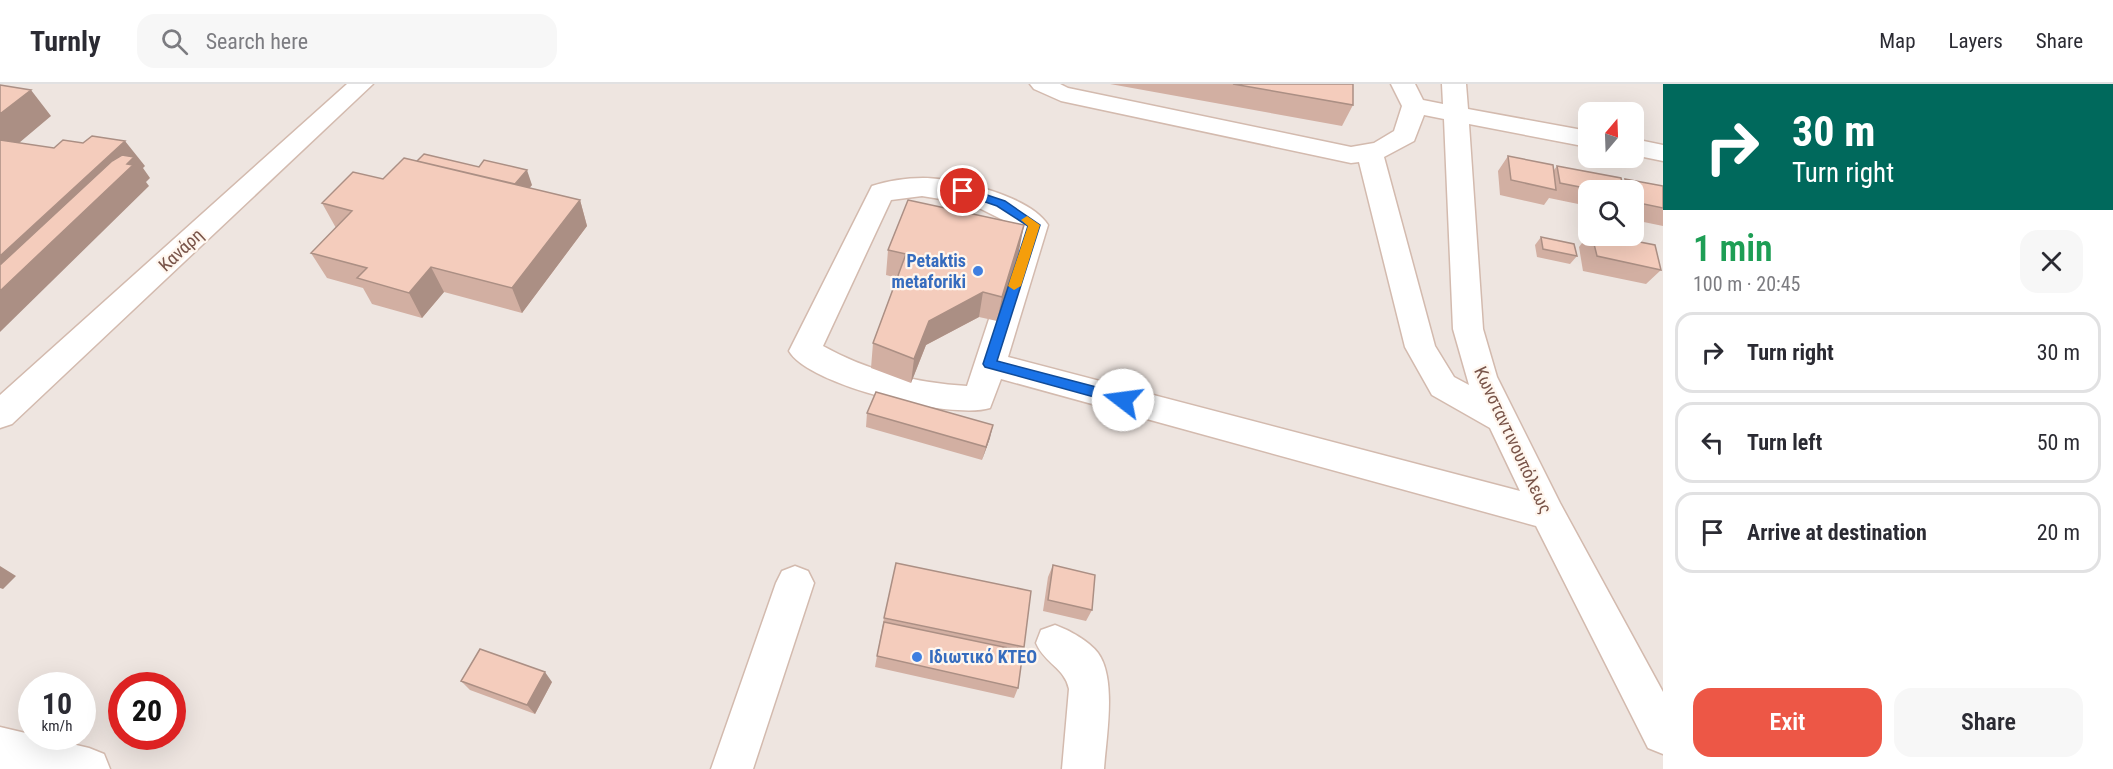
<!DOCTYPE html>
<meta charset="utf-8">
<style>
body{margin:0;font-family:"Roboto Condensed",sans-serif;background:#f7f7f7;color:#2b2b33;height:100vh;display:flex;flex-direction:column;font-size:22px;white-space:nowrap}
*{box-sizing:border-box;margin:0}
p{font-size:20px;color:#7c7c81}
.icon{flex:none;width:33px;height:33px;fill:none;stroke:currentColor;stroke-width:2;stroke-linecap:round;stroke-linejoin:round}
.map{position:relative;flex:1;overflow:hidden}
.side{display:flex;flex-direction:column;background:#fff;width:450px}
.side>*{flex:none}
.hud{background:#00695c;color:#fff;overflow:hidden}
.needle{width:39px;rotate:19deg}
.buttons{position:absolute;left:1578px;top:18px;display:grid;gap:12px}
.buttons a{display:grid;place-items:center;width:66px;height:66px;border-radius:12px;background:#fff;box-shadow:0 6px 24px #0002;font-size:30px}
.speed{position:absolute;left:18px;top:588px;display:flex;gap:12px;font-size:30px;font-weight:700;text-align:center}
.speed>*{display:grid;place-content:center;width:78px;height:78px;border-radius:50%;background:#fff;box-shadow:0 6px 24px #0002;line-height:1}
.speed small{font-size:15px;font-weight:400}
.speed .limit{border:9px solid #d22;background:#fff;color:#111}
.pin{position:absolute;display:grid;place-items:center;width:51px;height:51px;color:#fff;margin:-26px;border:3px solid #fff;border-radius:50%;box-shadow:0 2px 6px #0007}
.me{position:absolute;width:66px;margin:-33px;rotate:285deg;stroke-linejoin:round;filter:drop-shadow(0 0 4px #0008)}
.turn{display:flex;align-items:center;gap:21px;height:126px;padding:0 30px;font-size:27px}
.turn .icon{width:78px;height:78px;stroke-width:2.5}
.turn b{display:block;font-size:42px;line-height:51px}
.round{display:grid;place-items:center;flex:none;width:63px;height:63px;border-radius:18px;background:#f7f7f7}
.headline{display:flex;align-items:center;justify-content:space-between;height:102px;padding:0 30px}
h1{font-size:36px;font-weight:600;line-height:45px;color:#1e9e55}
.button{display:flex;gap:12px;margin-top:auto;padding:12px 30px}
.button a{flex:1;height:69px;border-radius:18px;background:#ed5746;color:#fff;font-size:24px;font-weight:600;line-height:69px;text-align:center}
.button a+a{background:#f7f7f7;color:#2b2b33}
ul{padding:0;list-style:none}
li{display:flex;align-items:center;gap:18px;height:81px;margin:0 12px 9px;padding:0 18px;border:3px solid #e1e1e2;border-radius:18px}
li div{flex:1}
li b{display:block;font-size:22px}
li em{font-style:normal}
header{display:flex;align-items:center;gap:36px;box-sizing:border-box;height:84px;padding:0 30px;background:#fff;border-bottom:2px solid #e1e1e2}
header strong{font-size:28px}
nav{display:flex;gap:33px;margin-inline-start:auto;font-size:21px}
.search{width:420px;height:54px;background:#f7f7f7;display:flex;align-items:center;gap:15px;box-sizing:border-box;padding:0 21px;border-radius:18px;color:#7c7c81;font-size:22px}
main{display:flex;flex:1;min-height:0}
.map>svg:first-child{display:block}
.industrial{fill:#eee5e0;fill-rule:evenodd}
.lines{fill:none;stroke-linecap:round;stroke-linejoin:round}
.minor-casing{stroke:#d3baae;stroke-width:3}
.minor{fill:#fff;fill-rule:evenodd}
.wall{fill:#d2afa2}
.shaded-wall{fill:#ab8f84}
.building{fill:#f4ccbc;stroke:#ab8f84;stroke-width:1.5}
.route{fill:#1a73e8;stroke:#114b97;stroke-width:1.5}
.slow{fill:#f59e0b}
.shop-dot{fill:#3f7fe0;stroke:#fff6ee;stroke-width:2}
.labels{text-anchor:middle;stroke-width:4.5;stroke-linejoin:round;paint-order:stroke}
.street-label{font-size:18px;fill:#795449;stroke:#fff6ee}
.shop-label{font-size:18px;font-weight:bold;fill:#366cbe;stroke:#fff6ee;text-anchor:end}
</style>
<header>
<strong>Turnly</strong>
<div class="search"><svg class="icon" aria-label="search" viewBox="0 0 24 24"><circle cx="10" cy="10" r="6"/><path d="M15 15l6 6"/></svg>Search here</div>
<nav><a>Map</a><a>Layers</a><a>Share</a></nav>
</header>
<main>
<div class="map">
<svg width="1663" height="685" viewBox="0 0 1663 685">
<rect width="100%" height="100%" fill="#fdf2e6"/>
<!-- industrial -->
<path class="industrial" d="M0 0H1663V685H89L0 664ZM1588 28H1634V74H1588ZM1588 106H1634V152H1588ZM32 602H82V652H32ZM122 602H172V652H122Z"/>
<g class="lines">
<!-- minor casing -->
<g class="minor-casing">
<path id="minor" d="M347 0H373L12 340 0 344V311Z
M1030 0H1060L1068 4 1351 63 1374 59 1394 47 1402 22 1391 0H1415L1423 16 1443 20 1442 0H1466L1468 25 1588 47V63L1469 40 1483 245 1497 293 1560 419 1663 608V670L1648 664 1536 442 1001 295 990 324C953 336 809 302 789 267L872 102C887 97 906 94 923 94 956 94 1030 112 1048 141L1008 273 1520 407 1490 344 1432 311 1405 263 1359 78 1351 79 1061 17 1034 5ZM1424 31 1444 35 1453 245 1469 301 1454 293 1435 262 1384 73 1414 57ZM922 112 971 120 1019 144 967 302C916 299 868 287 823 262L891 116Z
M1634 55 1663 61V77L1634 71Z
M795 482 808 487 814 499 753 685H711L776 499 782 487Z
M1055 541C1069 546 1089 557 1098 569 1117 595 1106 654 1104 685H1062L1069 605C1065 584 1045 580 1036 559L1041 546Z
M0 643 89 664 104 670 110 685H0Z"/>
</g>
<!-- minor -->
<use href="#minor" class="minor"/>
</g>
<!-- wall -->
<path class="wall" d="M1110 0H1353V21L1342 42Z
M1508 72 1554 86 1557 82 1622 99 1625 95 1663 102V142L1634 136V106H1588V134L1585 133 1583 121 1549 114 1544 121 1500 111 1498 87Z
M383 95 532 101 529 104 580 116 587 142 522 229 444 208 422 234 372 220 363 204 327 194 311 169 336 144 322 119Z
M1588 151 1609 152 1661 186 1646 200 1583 187 1579 163Z
M1541 153 1577 172 1570 180 1537 173 1535 161Z
M888 166 1019 167 997 237 979 233 926 261 911 299 871 284 873 259 897 194 886 191Z
M867 329 990 354 982 376 866 343Z
M1053 481 1092 526 1086 537 1043 527 1048 493Z
M884 534 1024 563 1023 567 1018 604 1014 614 875 583 877 572Z
M461 597 552 598 535 630 470 606Z"/>
<!-- shaded-wall -->
<path class="shaded-wall" d="M31 6 51 32 0 75V30Z
M125 57 145 82 143 84 150 94 146 98 149 102 0 248V172Z
M527 86 532 101 513 123 508 108Z
M580 116 587 142 522 229 512 204Z
M1024 141 1019 167 997 237 1002 213Z
M431 183 444 208 422 234 409 209Z
M983 208 979 233 926 261 911 299 914 275 929 237Z
M993 341 990 354 982 376 986 363Z
M0 482 16 492 3 505 0 504Z
M545 588 552 598 535 630 527 621Z"/>
<!-- building -->
<path class="building" d="M1233 0H1353V21Z
M0 1 31 6 0 30Z
M92 52 125 57 0 172V56L54 64 63 56 83 59Z
M424 70 479 83 484 76 527 86 515 100 417 77Z
M122 71 134 73 127 80 133 81 0 207V181L112 77Z
M1508 72 1553 81 1556 106 1511 96Z
M404 74 580 116 512 204 431 183 409 209 357 194 367 184 311 169 352 127 322 119 353 88 383 95Z
M1557 82 1621 94 1624 106H1595L1560 99Z
M1625 95 1663 102V124L1634 118V106H1628Z
M908 116 1024 141 1002 213 983 208 929 237 914 275 873 259 906 170 888 166Z
M1592 152H1609L1655 161 1661 186 1597 172Z
M1541 153 1574 160 1577 172 1543 165Z
M876 308 993 341 986 363 867 329Z
M896 479 1031 507 1024 563 884 534Z
M1053 481 1095 491 1092 526 1048 516Z
M884 538 1023 567 1018 604 877 572Z
M480 565 545 588 527 621 461 597Z"/>
<!-- route -->
<path class="route" d="M963 103 1005 117 1040 141 997 277 1123 310 1128 312V319L1123 321 985 283 983 280 1028 142 997 122 959 109V104Z"/>
<!-- slow -->
<path class="slow" d="M1027 132 1040 141 1021 202 1014 206 1008 202 1028 142 1021 136Z"/>
<!-- markers -->
<g class="shop-dot">
<circle cx="978" cy="187" r="6"/>
<circle cx="917" cy="573" r="6"/>
</g>
<g class="labels">
<!-- street labels -->
<g class="street-label">
<text transform="translate(181 166) rotate(-43)" y="6">Κανάρη</text>
<text transform="translate(1513 356) rotate(65)" y="6">Κωνσταντινουπόλεως</text>
</g>
<!-- shop labels -->
<g class="shop-label">
<text x="966" y="183">Petaktis<tspan x="966" dy="21">metaforiki</tspan></text>
<text x="929" y="579" text-anchor="start">Ιδιωτικό ΚΤΕΟ</text>
</g>
</g>
</svg>
<div class="buttons">
<a><svg class="needle" viewBox="-14 -14 28 28"><path d="M0-13l5 13h-10z" fill="#e53935"/><path d="M0 13l5-13h-10z" fill="#7c7c81"/></svg></a>
<a><svg class="icon" aria-label="search" viewBox="0 0 24 24"><circle cx="10" cy="10" r="6"/><path d="M15 15l6 6"/></svg></a>
</div>
<div class="speed"><div>10<small>km/h</small></div><div class="limit">20</div></div>
<div class="pin" style="left:963px;top:107px;background:#d93025"><svg class="icon" aria-label="arrive" viewBox="0 0 24 24"><path d="M6 21V4h12l-3 4 3 4H6"/></svg></div>
<svg class="me" style="left:1123px;top:316px" viewBox="-20 -20 40 40"><circle r="19" fill="#fff"/><path d="M0-13L10 11 0 6-10 11z" fill="#1a73e8"/></svg>
</div>
<section class="side">
<div class="hud">
<div class="turn"><svg class="icon" aria-label="right" viewBox="0 0 24 24"><path d="M7 20v-9h11M14 6l5 5-5 5"/></svg><div><b>30 m</b>Turn right</div></div>
</div>
<div class="headline"><div><h1>1 min</h1><p>100 m · 20:45</p></div><a class="round"><svg class="icon" aria-label="close" viewBox="0 0 24 24"><path d="M6 6l12 12M18 6L6 18"/></svg></a></div>
<ul>
<li><svg class="icon" aria-label="right" viewBox="0 0 24 24"><path d="M7 20v-9h11M14 6l5 5-5 5"/></svg><div><b>Turn right</b></div><em>30 m</em></li>
<li><svg class="icon" aria-label="left" viewBox="0 0 24 24"><path d="M17 20v-9H6M10 6l-5 5 5 5"/></svg><div><b>Turn left</b></div><em>50 m</em></li>
<li><svg class="icon" aria-label="arrive" viewBox="0 0 24 24"><path d="M6 21V4h12l-3 4 3 4H6"/></svg><div><b>Arrive at destination</b></div><em>20 m</em></li>
</ul>
<div class="button"><a>Exit</a><a>Share</a></div>
</section>
</main>
